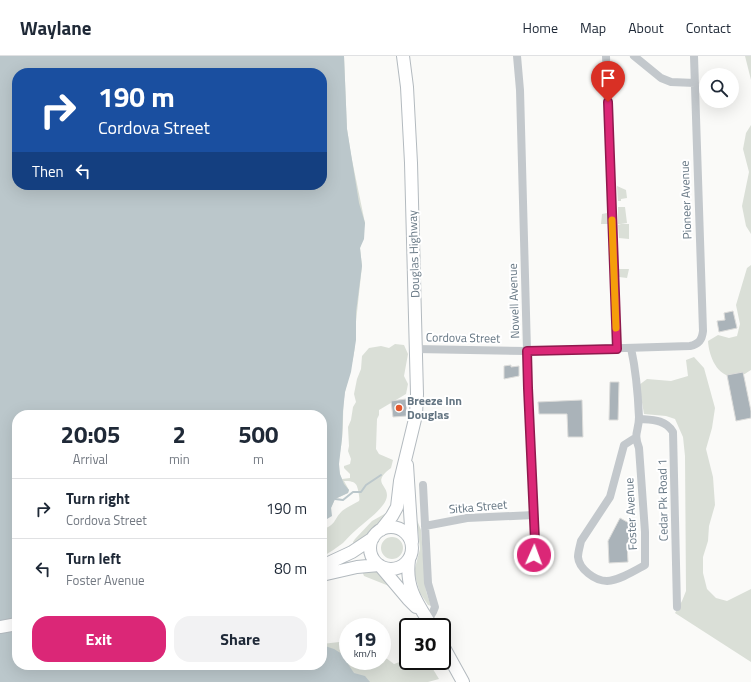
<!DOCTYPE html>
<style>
body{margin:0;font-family:"Titillium Web",sans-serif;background:#f2f2f3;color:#1f2937;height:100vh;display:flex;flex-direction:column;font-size:15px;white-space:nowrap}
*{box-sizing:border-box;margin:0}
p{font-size:13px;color:#747a83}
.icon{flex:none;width:22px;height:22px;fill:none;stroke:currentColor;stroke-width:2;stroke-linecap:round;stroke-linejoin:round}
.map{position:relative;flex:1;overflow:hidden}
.drawer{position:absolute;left:12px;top:354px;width:315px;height:260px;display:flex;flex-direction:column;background:#fff;border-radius:16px;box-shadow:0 4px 16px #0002}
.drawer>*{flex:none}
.top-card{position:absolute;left:12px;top:12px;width:315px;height:122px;border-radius:16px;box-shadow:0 4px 16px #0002;background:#1a4fa0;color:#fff;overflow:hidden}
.tools{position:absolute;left:699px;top:12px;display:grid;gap:8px}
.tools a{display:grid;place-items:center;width:40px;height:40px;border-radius:50%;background:#fff;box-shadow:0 4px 16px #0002;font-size:20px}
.speed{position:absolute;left:339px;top:562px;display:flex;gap:8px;font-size:20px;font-weight:700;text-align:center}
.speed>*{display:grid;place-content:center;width:52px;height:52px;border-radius:50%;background:#fff;box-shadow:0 4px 16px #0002;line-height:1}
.speed small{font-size:10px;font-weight:400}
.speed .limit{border:2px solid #111;border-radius:6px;background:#fff;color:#111}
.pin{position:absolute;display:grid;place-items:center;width:34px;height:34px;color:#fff;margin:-41px -17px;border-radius:50% 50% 50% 0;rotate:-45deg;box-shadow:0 0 4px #0007}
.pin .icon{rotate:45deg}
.me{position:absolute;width:44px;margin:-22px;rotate:2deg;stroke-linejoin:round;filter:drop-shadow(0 0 3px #0008)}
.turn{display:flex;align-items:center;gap:14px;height:84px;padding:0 20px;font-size:18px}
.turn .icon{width:52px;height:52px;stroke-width:2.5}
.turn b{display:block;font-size:28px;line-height:34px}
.then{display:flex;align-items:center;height:38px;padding:0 20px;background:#0003;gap:8px;font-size:15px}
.eta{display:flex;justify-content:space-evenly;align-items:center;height:68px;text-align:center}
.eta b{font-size:24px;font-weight:700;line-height:28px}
.button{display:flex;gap:8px;margin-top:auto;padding:8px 20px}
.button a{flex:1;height:46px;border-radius:16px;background:#db2777;color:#fff;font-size:16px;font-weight:700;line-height:46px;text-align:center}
.button a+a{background:#f2f2f3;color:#1f2937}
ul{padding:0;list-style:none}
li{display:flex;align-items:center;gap:12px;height:60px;padding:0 20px;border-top:1px solid #e0e1e3}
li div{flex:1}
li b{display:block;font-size:15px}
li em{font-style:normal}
header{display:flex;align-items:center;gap:24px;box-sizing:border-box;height:56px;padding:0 20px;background:#fff;border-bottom:1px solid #e0e1e3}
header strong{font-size:19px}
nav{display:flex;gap:22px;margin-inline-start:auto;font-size:14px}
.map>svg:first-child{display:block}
.green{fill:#dadfd7}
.water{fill:#bbc7cb;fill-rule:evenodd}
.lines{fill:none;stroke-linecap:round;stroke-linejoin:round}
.stream{stroke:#bbc7cb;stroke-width:2}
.building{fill:#aab3b9;stroke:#dcdcda}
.secondary-casing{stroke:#b3babf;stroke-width:14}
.minor{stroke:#c3c8cc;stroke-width:8}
.secondary{stroke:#fff;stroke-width:12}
.route-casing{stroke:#8e194d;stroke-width:10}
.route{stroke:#db2777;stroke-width:7}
.slow{stroke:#f59e0b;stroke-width:7}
.poi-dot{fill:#e4572e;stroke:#fff;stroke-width:1.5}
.labels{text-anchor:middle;stroke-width:4;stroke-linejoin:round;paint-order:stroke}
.street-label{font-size:12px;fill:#657683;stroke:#fff}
.poi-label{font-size:12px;font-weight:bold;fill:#657683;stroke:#fff;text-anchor:start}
</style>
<header>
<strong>Waylane</strong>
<nav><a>Home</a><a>Map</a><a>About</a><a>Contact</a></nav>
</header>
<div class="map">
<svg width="751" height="626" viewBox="0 0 751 626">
<rect width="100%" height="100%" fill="#fafaf8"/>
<!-- green -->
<path class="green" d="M256 0H344L347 73 351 99 365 167 360 192 362 210 355 275C357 296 349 316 345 336 342 352 344 367 342 383 341 396 335 411 342 423L350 422V418L344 412V410L350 408 351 403 348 395 349 390 348 371 351 364 353 351 356 346 354 338 357 323 361 313 362 300 369 292 381 290 389 292 395 288 404 289 408 298 404 320 408 328 406 338 379 354V359L377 363 376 393 379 398 393 404 391 412C368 429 394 429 385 446 379 456 365 466 356 474 351 478 347 483 343 487 336 492 329 497 322 501V474C337 468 333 464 342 455 347 451 354 448 359 445 360 443 359 441 359 439 357 428 357 425 344 425L349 434 348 437 335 443 331 452 332 460 322 359V17Z
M745 0H751V24Z
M751 69V178L746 170 742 150 749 116 743 93 746 77Z
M617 130 626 134 627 142 621 143V145H618Z
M618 151H625L627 167 621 168H629V183L619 182 618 169 621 168H618Z
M607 157 608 168H601L602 158Z
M751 209V314C747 316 744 319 740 320 719 325 709 302 708 285L718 279 729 282 737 280 740 268 736 249 747 212Z
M619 213H629L627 222 619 221Z
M694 301 704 312 715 352 712 372 706 393 713 421 715 449 709 470 708 485 703 501V517L707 533 716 542 727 545 751 533V606L675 557 682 545 686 535 685 400 683 381 675 363 666 360 644 358 639 329 647 323 671 325 688 320 686 304Z
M388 456 379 473 357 492H355L353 486 355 483 372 465Z
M417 464 421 474 426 535 431 550 428 549 420 537 415 520V512L420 493Z
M381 492a11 11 0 1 1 22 0a11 11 0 1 1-22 0Z
M368 514 378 515 389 530 364 520 362 515Z
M348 585V605H382V599L394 608 408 603V605H428L439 623 428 626H175L322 609V588Z"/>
<!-- water -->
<path class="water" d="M0 0H344L347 73 359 147 365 167 364 183 360 192 362 210 356 256V284L351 316 345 336 343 355 342 382 339 408 340 418 344 428 349 434 348 437 335 443 331 452 332 460 322 466V359H17V609H322V589L334 593 347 601 348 608 354 617 365 620 370 626H0ZM17 17H322V129H17Z"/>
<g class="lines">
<!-- stream -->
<path class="stream" d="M335 443 343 444 353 436H361L366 429 381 419"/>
</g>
<!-- building -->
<path class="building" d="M733 255 737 272 719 276 717 265 725 264 724 257Z
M511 309V311L519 310V320L504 323V310Z
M743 316 751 355V362L736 365 727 319Z
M610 326H619L618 364H609Z
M406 343 407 360 393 361 391 345Z
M582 344 583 381H568L567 358H539L538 346Z
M620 462 636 471 627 488 628 506 609 507 608 485Z"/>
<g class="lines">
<!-- secondary casing -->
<g class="secondary-casing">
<path id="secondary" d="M407 409 412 486
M370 492a21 21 0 1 1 42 0a21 21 0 1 1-42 0Z
M381 474 392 460 397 451 400 425 416 359 417 338 411 107 407 31 403 0
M409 504C405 532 418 548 432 571
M322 510 352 496 373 482
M381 511 408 543 416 551
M322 519 357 511 379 509
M0 571 17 568
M442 588 463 626"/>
</g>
<!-- minor -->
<path class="minor" d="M517 0 520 34 528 332 535 485 534 499 526 510
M606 0 617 293
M634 0 661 22 671 26 695 27
M631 292C636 315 638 338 639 361 639 376 633 376 639 392L645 476V509C634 515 620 524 607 525 595 525 579 513 578 501 578 496 580 490 581 485L610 441 624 389 635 382
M416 293 527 295 690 290C699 288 702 284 703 275L694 0
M639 363C652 364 665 363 673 376L677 551
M423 429 428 527 435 551 433 556 428 564
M425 470 467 462 534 459"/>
<!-- secondary -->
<use href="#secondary" class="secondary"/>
</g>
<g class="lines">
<!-- route casing -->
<g class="route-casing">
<path id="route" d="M534 499 535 485 528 332 527 295 617 293 608 46"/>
</g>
<!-- route -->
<use href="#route" class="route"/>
<!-- slow -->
<path class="slow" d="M612 164 616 272"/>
</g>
<!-- markers -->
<circle class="poi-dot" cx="399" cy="352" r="4"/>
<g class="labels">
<!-- street labels -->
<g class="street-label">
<text transform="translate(686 144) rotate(-92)" y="4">Pioneer Avenue</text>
<text transform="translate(414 198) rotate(-92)" y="4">Douglas Highway</text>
<text transform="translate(514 245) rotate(-92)" y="4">Nowell Avenue</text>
<text transform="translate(463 282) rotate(1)" y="4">Cordova Street</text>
<text transform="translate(663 444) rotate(-91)" y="4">Cedar Pk Road 1</text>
<text transform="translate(478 451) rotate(-5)" y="4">Sitka Street</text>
<text transform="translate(631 458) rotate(-93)" y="4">Foster Avenue</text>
</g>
<!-- poi labels -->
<g class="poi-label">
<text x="407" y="349">Breeze Inn<tspan x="407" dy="14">Douglas</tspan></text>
</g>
</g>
</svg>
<div class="tools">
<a><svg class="icon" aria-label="search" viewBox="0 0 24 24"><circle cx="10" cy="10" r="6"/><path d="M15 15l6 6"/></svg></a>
</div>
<div class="speed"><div>19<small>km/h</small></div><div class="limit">30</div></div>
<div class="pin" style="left:608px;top:46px;background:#d93025"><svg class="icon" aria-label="arrive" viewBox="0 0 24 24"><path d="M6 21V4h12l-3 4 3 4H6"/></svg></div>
<svg class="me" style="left:534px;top:499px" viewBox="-20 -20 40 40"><circle r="17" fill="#db2777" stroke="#fff" stroke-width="3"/><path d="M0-11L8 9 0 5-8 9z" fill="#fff"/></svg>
<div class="top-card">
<div class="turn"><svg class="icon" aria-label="right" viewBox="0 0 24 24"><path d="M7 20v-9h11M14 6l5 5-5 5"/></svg><div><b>190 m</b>Cordova Street</div></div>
<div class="then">Then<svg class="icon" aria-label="left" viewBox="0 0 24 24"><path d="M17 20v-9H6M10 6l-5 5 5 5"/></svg></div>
</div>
<section class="drawer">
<div class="eta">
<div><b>20:05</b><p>Arrival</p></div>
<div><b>2</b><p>min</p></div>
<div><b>500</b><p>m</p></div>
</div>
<ul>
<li><svg class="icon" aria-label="right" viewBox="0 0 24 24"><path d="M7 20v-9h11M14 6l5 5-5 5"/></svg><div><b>Turn right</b><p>Cordova Street</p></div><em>190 m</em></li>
<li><svg class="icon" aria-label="left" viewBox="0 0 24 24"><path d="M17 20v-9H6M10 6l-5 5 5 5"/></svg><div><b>Turn left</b><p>Foster Avenue</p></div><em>80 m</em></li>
</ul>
<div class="button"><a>Exit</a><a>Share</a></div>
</section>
</div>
